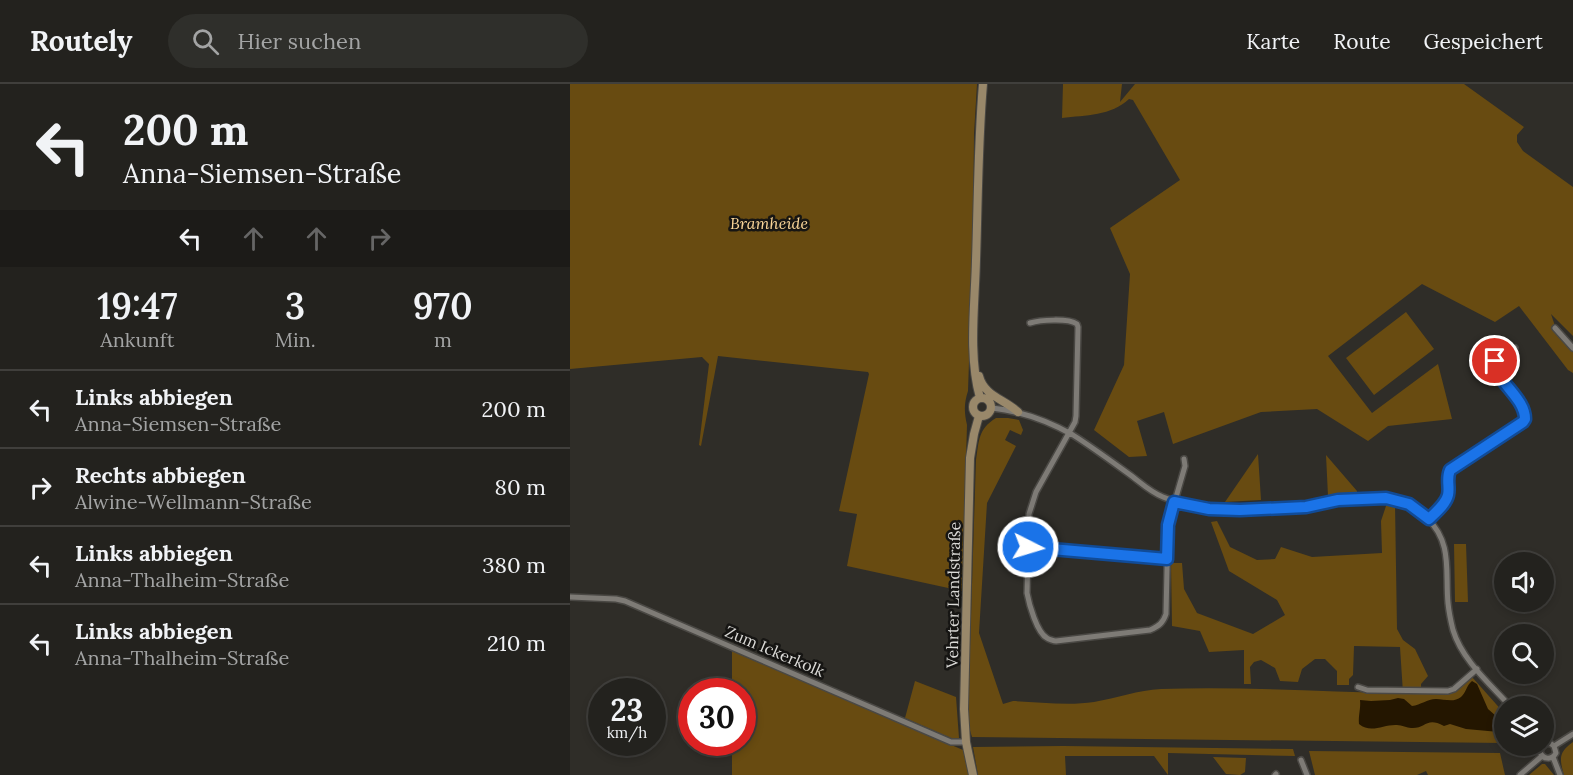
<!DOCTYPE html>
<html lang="de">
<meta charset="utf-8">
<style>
body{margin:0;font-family:Lora,serif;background:#2f2f2b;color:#f1f3f6;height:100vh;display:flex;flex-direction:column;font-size:22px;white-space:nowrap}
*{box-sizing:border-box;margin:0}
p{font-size:20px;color:#a3a4a4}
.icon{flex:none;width:33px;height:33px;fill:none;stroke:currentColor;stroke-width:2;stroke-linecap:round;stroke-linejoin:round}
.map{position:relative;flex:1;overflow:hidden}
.sheet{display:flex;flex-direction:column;background:#23221e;width:570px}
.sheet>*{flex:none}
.banner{background:#23221e;color:#f1f3f6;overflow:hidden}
.buttons{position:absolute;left:924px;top:468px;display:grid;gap:12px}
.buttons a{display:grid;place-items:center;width:60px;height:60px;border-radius:50%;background:#23221e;box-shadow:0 3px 9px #0003,0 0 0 2px #403f3c;font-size:30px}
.speed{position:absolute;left:18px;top:594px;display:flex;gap:12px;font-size:30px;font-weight:700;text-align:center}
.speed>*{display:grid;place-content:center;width:78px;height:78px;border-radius:50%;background:#23221e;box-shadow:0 3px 9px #0003,0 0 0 2px #403f3c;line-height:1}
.speed small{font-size:15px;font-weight:400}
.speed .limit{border:9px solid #d22;background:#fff;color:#111}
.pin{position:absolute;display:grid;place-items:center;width:51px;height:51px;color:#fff;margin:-26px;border:3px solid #fff;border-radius:50%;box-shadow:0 2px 6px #0007}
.me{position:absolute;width:66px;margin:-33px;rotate:95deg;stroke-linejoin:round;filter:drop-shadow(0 0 4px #0008)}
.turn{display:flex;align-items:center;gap:21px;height:126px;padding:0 24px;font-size:27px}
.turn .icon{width:78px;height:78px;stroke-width:2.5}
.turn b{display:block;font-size:42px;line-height:51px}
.lanes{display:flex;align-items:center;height:57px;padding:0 24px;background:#0003;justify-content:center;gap:30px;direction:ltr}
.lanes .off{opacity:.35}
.eta{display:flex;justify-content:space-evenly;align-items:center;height:102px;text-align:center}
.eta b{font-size:36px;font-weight:600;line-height:42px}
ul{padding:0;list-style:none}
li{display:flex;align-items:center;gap:18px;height:78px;padding:0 24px;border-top:2px solid #403f3c}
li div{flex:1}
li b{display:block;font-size:22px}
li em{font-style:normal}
header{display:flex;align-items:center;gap:36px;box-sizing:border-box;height:84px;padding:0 30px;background:#23221e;border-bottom:2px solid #403f3c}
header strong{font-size:28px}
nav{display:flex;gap:33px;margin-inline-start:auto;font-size:21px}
.search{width:420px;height:54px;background:#2f2f2b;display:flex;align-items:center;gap:15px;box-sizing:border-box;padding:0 21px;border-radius:33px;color:#a3a4a4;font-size:22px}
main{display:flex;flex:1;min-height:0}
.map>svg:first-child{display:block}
.green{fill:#684b11}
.water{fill:#241600}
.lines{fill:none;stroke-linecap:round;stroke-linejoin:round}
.minor-casing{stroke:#4a4844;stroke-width:8}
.secondary-casing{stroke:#4a4844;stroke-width:10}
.minor{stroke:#7e7b76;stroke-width:5}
.secondary{stroke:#99886a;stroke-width:8}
.route-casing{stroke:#114b97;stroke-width:15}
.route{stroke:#1a73e8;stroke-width:10}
.labels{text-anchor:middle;stroke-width:5;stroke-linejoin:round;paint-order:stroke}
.park-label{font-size:16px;font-style:italic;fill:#fcd799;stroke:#161513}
.street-label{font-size:16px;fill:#dbdad7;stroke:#161513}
</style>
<header>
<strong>Routely</strong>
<div class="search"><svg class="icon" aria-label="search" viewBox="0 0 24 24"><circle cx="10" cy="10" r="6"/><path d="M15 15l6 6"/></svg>Hier suchen</div>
<nav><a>Karte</a><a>Route</a><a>Gespeichert</a></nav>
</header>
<main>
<section class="sheet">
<div class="banner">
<div class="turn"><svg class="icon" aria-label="left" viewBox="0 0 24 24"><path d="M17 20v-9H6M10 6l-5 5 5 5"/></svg><div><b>200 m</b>Anna-Siemsen-Straße</div></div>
<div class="lanes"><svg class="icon" aria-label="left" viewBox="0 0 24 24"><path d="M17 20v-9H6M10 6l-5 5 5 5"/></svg><svg class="icon off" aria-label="ahead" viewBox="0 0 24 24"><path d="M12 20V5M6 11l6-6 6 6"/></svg><svg class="icon off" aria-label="ahead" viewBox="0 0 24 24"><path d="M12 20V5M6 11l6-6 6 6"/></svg><svg class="icon off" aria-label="right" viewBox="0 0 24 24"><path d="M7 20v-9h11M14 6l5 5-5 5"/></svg></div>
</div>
<div class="eta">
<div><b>19:47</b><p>Ankunft</p></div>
<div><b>3</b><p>Min.</p></div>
<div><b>970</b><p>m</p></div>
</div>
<ul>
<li><svg class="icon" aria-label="left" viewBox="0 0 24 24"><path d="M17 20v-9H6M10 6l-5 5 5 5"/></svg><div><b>Links abbiegen</b><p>Anna-Siemsen-Straße</p></div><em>200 m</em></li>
<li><svg class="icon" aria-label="right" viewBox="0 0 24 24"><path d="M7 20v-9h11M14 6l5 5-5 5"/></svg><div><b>Rechts abbiegen</b><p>Alwine-Wellmann-Straße</p></div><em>80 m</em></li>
<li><svg class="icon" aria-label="left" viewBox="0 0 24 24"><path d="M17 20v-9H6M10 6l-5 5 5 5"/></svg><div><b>Links abbiegen</b><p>Anna-Thalheim-Straße</p></div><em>380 m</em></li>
<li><svg class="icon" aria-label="left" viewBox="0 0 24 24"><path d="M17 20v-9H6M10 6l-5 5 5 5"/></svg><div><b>Links abbiegen</b><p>Anna-Thalheim-Straße</p></div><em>210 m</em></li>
</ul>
</section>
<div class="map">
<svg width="1003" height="691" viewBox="0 0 1003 691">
<rect width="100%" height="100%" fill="#2f2d28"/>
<!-- green -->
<path class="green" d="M0 0H407L404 50 403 162 398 307C394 319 394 328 397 341L392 507 277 482 287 430 269 427 299 290 298 288 148 272 131 362 129 361 139 280 132 273 0 285Z
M493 0H552L550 18 565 0H894L954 43 947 51V58L953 67 1003 103V252L981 230 987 248 1003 267V289L998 286 949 222 925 238 852 200 758 272 802 329 868 280 882 335 818 342 798 357 747 325 691 328 603 360 594 328 567 337 577 372 559 373 524 346 554 281 560 190 540 144 610 96 563 16 559 15C541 32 516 31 492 34Z
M836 228 864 265 804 311 776 274Z
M426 334H438L449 336 453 346 451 351 440 346 435 356 446 362 417 419 409 549 433 620 443 617C469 618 498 622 524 618 547 614 568 606 591 605 672 602 752 608 833 609L830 563 784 562 783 591 779 595V601H767V587L755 575H745L732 585 728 598 710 597 705 584 691 576 684 578 680 583 681 600H674V566L639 568 630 547 602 542 601 479H612L614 505 627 529 683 550 715 531 707 516 659 487 641 438 647 437 660 463 687 476 705 475 711 463 742 473 812 469 811 437 817 419 825 420 827 545 833 556 845 565 858 592 851 600V609H880L885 607 902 593 934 629V659L402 653 399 643 398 625 406 376C409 357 408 345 426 334Z
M688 370 691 416 655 418Z
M756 371 787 407V409L758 412Z
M884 460H896L898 518H885Z
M162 567 393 666 399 691H162V659L172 658V608L162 607Z
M345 597 386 613 389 654 383 655 335 634Z
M1003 658V691H994C989 674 989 668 1003 658Z
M493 662 723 665 725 672 598 669V691L584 672H495L496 691H408L403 663Z
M739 667 930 669 935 691H858L856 687 847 691H745Z
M643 673 676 674 675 688 670 691 656 690Z
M972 680H975L984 691H959Z"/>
<!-- water -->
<path class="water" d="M902 597 907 600 918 625 934 639V644L929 648 896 645 880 640 874 642C856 632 856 645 841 644 837 644 832 641 827 641 814 640 801 650 789 640 788 632 791 624 790 616L801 617 820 616 828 614 834 615 842 622C851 621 857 615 866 615 874 615 884 619 891 613 896 609 896 602 902 597Z"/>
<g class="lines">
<!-- minor casing -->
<g class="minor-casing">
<path id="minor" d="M460 239C470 236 498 234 507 240L508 243 506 332 505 338 466 408 459 430 457 509C459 520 467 549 477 554 478 555 484 557 486 557L580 546C589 542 593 539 596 530L598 441 615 382 614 375
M985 244 1003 264
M422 324C450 327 478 337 503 351 522 363 541 377 559 390 570 398 580 408 593 413 607 419 622 422 637 424 667 429 706 426 737 423 747 422 757 417 768 416 799 411 833 410 857 434 883 459 875 488 878 519 879 529 881 538 883 546 892 576 920 600 940 622
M859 435C865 429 876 420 878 411 880 403 876 395 880 386L953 338C956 334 955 330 953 325L927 286 925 277 945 264
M458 463 597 475
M0 513 46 515 55 517 381 658H396
M788 603 797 606 878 607 884 605 907 585
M972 662 970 668C973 676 982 676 986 669L984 662 980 659 974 660
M984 662 1003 650
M983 673 990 691
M731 676 737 691
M705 691 706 690
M950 691 972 672"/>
</g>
<!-- secondary casing -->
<g class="secondary-casing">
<path id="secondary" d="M409 292C414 312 434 315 448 328
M403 323a9 9 0 1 1 18 0a9 9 0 1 1-18 0Z
M410 314C398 271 405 220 406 176 408 117 408 58 413 0
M403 691 396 658 394 625 400 374 404 350 409 332"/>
</g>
<!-- minor -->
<use href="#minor" class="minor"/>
<!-- secondary -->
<use href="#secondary" class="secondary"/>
</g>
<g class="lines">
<!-- route casing -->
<g class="route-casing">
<path id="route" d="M458 463 597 475 598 441 604 418 639 425 670 426 736 423 768 416 816 414 839 420 859 435C865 429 876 420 878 411 880 403 876 395 880 386L953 338 955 335C955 313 926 299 925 277"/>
</g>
<!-- route -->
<use href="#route" class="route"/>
</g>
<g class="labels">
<!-- park labels -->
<g class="park-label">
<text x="199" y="145">Bramheide</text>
</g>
<!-- street labels -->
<g class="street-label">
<text transform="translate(383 511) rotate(-89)" y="6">Vehrter Landstraße</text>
<text transform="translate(205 567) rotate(23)" y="6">Zum Ickerkolk</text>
</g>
</g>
</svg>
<div class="buttons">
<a><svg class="icon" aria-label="sound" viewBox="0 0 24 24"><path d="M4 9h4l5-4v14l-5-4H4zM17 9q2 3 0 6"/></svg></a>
<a><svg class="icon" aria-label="search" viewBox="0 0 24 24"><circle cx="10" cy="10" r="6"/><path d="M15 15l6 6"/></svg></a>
<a><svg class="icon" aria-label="layers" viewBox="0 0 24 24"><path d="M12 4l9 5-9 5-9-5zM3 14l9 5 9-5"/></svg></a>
</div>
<div class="speed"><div>23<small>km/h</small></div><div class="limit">30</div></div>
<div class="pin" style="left:925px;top:277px;background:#d93025"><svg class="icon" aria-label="arrive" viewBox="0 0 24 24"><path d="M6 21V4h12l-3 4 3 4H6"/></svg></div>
<svg class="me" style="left:458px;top:463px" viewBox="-20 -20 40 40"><circle r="17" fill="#1a73e8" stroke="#fff" stroke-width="3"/><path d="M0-11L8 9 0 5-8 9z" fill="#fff"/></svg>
</div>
</main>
